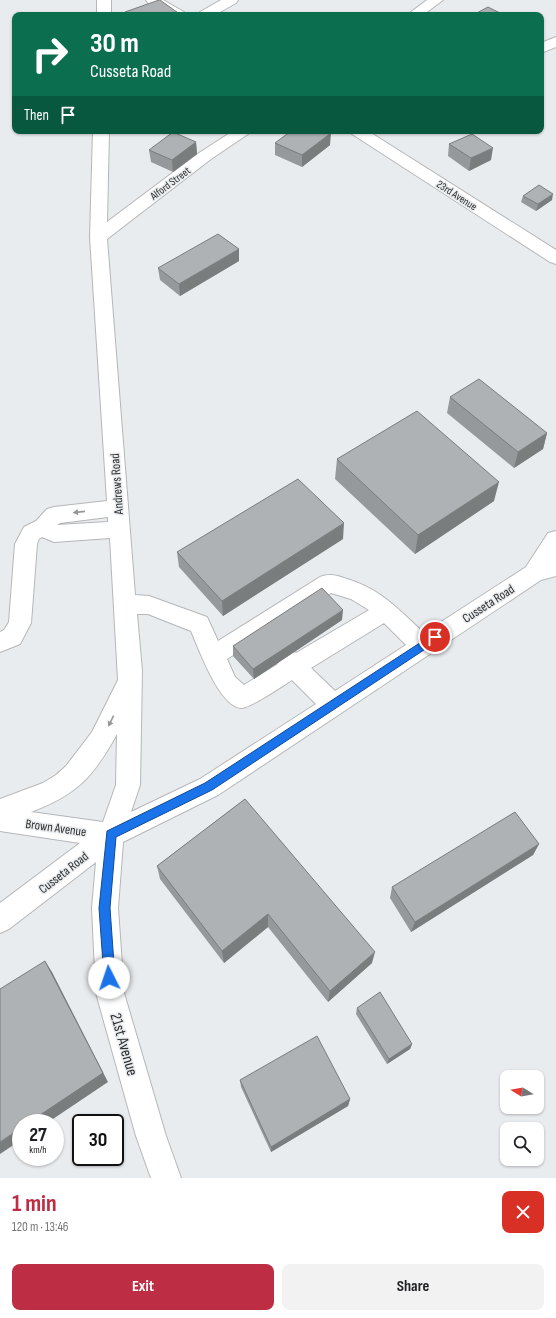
<!DOCTYPE html>
<meta charset="utf-8">
<style>
body{margin:0;font-family:"Sofia Sans Condensed",sans-serif;background:#f2f2f2;color:#202124;height:100vh;display:flex;flex-direction:column;font-size:15px;white-space:nowrap}
*{box-sizing:border-box;margin:0}
p{font-size:13px;color:#757577}
.icon{flex:none;width:22px;height:22px;fill:none;stroke:currentColor;stroke-width:2;stroke-linecap:round;stroke-linejoin:round}
.map{position:relative;height:1178px;overflow:hidden}
.side{display:flex;flex-direction:column;background:#fff;flex:1}
.side>*{flex:none}
.hud{position:absolute;left:12px;top:12px;width:532px;height:122px;border-radius:8px;box-shadow:0 1px 3px #0004;background:#0b6e4f;color:#fff;overflow:hidden}
.needle{width:26px;rotate:281deg}
.controls{position:absolute;left:500px;top:1070px;display:grid;gap:8px}
.controls a{display:grid;place-items:center;width:44px;height:44px;border-radius:8px;background:#fff;box-shadow:0 1px 3px #0004;font-size:20px}
.speed{position:absolute;left:12px;top:1114px;display:flex;gap:8px;font-size:20px;font-weight:700;text-align:center}
.speed>*{display:grid;place-content:center;width:52px;height:52px;border-radius:50%;background:#fff;box-shadow:0 1px 3px #0004;line-height:1}
.speed small{font-size:10px;font-weight:400}
.speed .limit{border:2px solid #111;border-radius:6px;background:#fff;color:#111}
.pin{position:absolute;display:grid;place-items:center;width:34px;height:34px;color:#fff;margin:-17px;border:2px solid #fff;border-radius:50%;box-shadow:0 1px 4px #0007}
.me{position:absolute;width:44px;margin:-22px;rotate:356deg;stroke-linejoin:round;filter:drop-shadow(0 0 3px #0008)}
.turn{display:flex;align-items:center;gap:14px;height:84px;padding:0 12px;font-size:18px}
.turn .icon{width:52px;height:52px;stroke-width:2.5}
.turn b{display:block;font-size:28px;line-height:34px}
.then{display:flex;align-items:center;height:38px;padding:0 12px;background:#0003;gap:8px;font-size:15px}
.round{display:grid;place-items:center;flex:none;width:42px;height:42px;border-radius:8px;background:#f2f2f2}
.overview{display:flex;align-items:center;justify-content:space-between;height:68px;padding:0 12px}
h1{font-size:24px;font-weight:700;line-height:30px;color:#bd2d43}
.button{display:flex;gap:8px;margin-top:auto;padding:8px 12px}
.button a{flex:1;height:46px;border-radius:8px;background:#bd2d43;color:#fff;font-size:16px;font-weight:700;line-height:46px;text-align:center}
.button a+a{background:#f2f2f2;color:#202124}
.map>svg:first-child{display:block}
.lines{fill:none;stroke-linecap:round;stroke-linejoin:round}
.minor-casing{stroke:#b4b7b9;stroke-width:2}
.minor{fill:#fff;fill-rule:evenodd}
.wall{fill:#96999b}
.shaded-wall{fill:#7a7d7e}
.building{fill:#aeb2b4;stroke:#7a7d7e}
.oneway{fill:#969898}
.route{fill:#1a73e8;stroke:#114b97}
.labels{text-anchor:middle;stroke-width:3;stroke-linejoin:round;paint-order:stroke}
.far-street-label{font-size:11px;fill:#2e3030;stroke:#e9ecef}
.street-label{font-size:13px;fill:#2e3030;stroke:#e9ecef}
.near-street-label{font-size:16px;fill:#2e3030;stroke:#e9ecef}
</style>
<div class="map">
<svg width="556" height="1178" viewBox="0 0 556 1178">
<rect width="100%" height="100%" fill="#e9ecef"/>
<g class="lines">
<!-- minor casing -->
<g class="minor-casing">
<path id="minor" d="M97 0H111V15H97Z
M146 0H163L184 12 186 15H169L148 3Z
M221 0H238L236 3 215 15H198L200 12Z
M427 0H443L423 15H407Z
M556 37V47L541 53V43Z
M93 131H109L107 222 199 153 233 131H251L248 134 211 159 107 239 135 595 149 596 207 617 218 641 320 577C330 573 338 576 347 579 381 589 399 610 424 633L526 567 548 533 556 531V576L541 580 218 795 123 842 118 908 124 993 166 1136 181 1178H151L136 1136 96 993 92 908 96 862 9 929 0 933V903L80 843 0 831V799L43 783 56 775 66 766 92 732 118 680 110 538 54 542 42 537 39 539 37 544 31 623 20 644 0 652V632L4 630 9 622 15 544 24 527 36 521 47 509 54 507 107 501 90 237ZM108 517V522L57 525 60 523ZM331 593 351 599 369 610 296 653 286 648 278 651 275 658 278 664 244 685 235 677 227 659ZM137 614H148L191 631C199 649 219 706 241 708 249 709 284 685 292 680L316 704 200 779 131 812 140 785 142 671ZM384 623 406 645 335 691 311 668ZM117 734 116 785 103 822 31 812C78 794 93 777 117 734Z
M349 131H368L556 250V264L550 262 352 134Z"/>
</g>
<!-- minor -->
<use href="#minor" class="minor"/>
</g>
<!-- wall -->
<path class="wall" d="M196 142 197 154 173 172 151 162 149 150Z
M275 143 330 145 302 167 275 155Z
M449 144 491 160 469 171 448 156Z
M523 196 552 200 536 211 521 202Z
M239 261 180 296 160 280 158 268Z
M450 397 547 433 543 449 514 468 447 413Z
M337 459 494 501 415 554 335 479Z
M343 539 223 616 179 567 177 552Z
M342 620 254 679 233 656V646Z
M245 799 372 963 328 1002 268 927 224 963 160 879 157 866Z
M539 844 533 855 411 932 390 898 392 887Z
M357 1008 412 1044 410 1049 387 1064 356 1014Z
M240 1080 350 1099 348 1106 271 1152 241 1087Z"/>
<!-- shaded-wall -->
<path class="shaded-wall" d="M331 133 330 145 302 167V155Z
M196 142 197 154 173 172 172 160Z
M493 148 491 160 469 171 471 158Z
M553 194 552 200 536 211 538 204Z
M239 249V261L180 296 179 284Z
M547 433 543 449 514 468 518 452Z
M499 482 494 501 415 554 418 535Z
M344 523 343 539 223 616 222 601Z
M343 610 342 620 254 679 253 669Z
M539 844 533 855 411 932 415 922Z
M268 914V927L224 963 222 951Z
M375 952 372 963 328 1002 330 991Z
M45 961 52 972 108 1082 47 1123H28Z
M412 1044 410 1049 387 1064 389 1059Z
M350 1099 348 1106 271 1152V1147Z
M21 1128V1140L0 1154V1142Z"/>
<!-- building -->
<path class="building" d="M159 0H160L181 15H129L125 12Z
M488 7 504 15H473Z
M291 131H325L331 133 302 155 275 143Z
M173 132 196 142 172 160 149 150Z
M472 134 493 148 471 158 449 144Z
M539 185 553 194 538 204 523 196Z
M218 234 239 249 179 284 158 268Z
M479 379 547 433 518 452 450 397Z
M417 411 499 482 418 535 337 459Z
M298 479 344 523 222 601 177 552Z
M322 588 343 610 253 669 233 646Z
M245 799 375 952 330 991 268 914 222 951 157 866Z
M515 812 539 844 415 922 392 887Z
M45 961 103 1073 28 1123H21V1128L0 1142V989Z
M380 992 412 1044 389 1059 357 1008Z
M317 1036 350 1099 271 1147 240 1080Z"/>
<!-- one-way arrows -->
<defs><path id="oneway-solid" d="M-6-.8H1V-3.2L6.5 0L1 3.2V.8H-6Z"/></defs>
<g class="oneway">
<use href="#oneway-solid" transform="translate(79 512) rotate(174)"/>
<use href="#oneway-solid" transform="translate(111 721) rotate(116)"/>
</g>
<!-- route -->
<path class="route" d="M435 633 439 635 440 637 439 640 212 790 116 837 110 908 115 978 113 983 109 984 105 983 104 978 99 908 107 831 205 783Z"/>
<g class="labels">
<!-- far-street labels -->
<g class="far-street-label">
<text transform="translate(170 183) rotate(-37)" y="4">Alford Street</text>
<text transform="translate(457 195) rotate(33)" y="4">23rd Avenue</text>
</g>
<!-- street labels -->
<g class="street-label">
<text transform="translate(116 484) rotate(-94)" y="5">Andrews Road</text>
<text transform="translate(488 603) rotate(-33)" y="5">Cusseta Road</text>
<text transform="translate(56 827) rotate(8)" y="5">Brown Avenue</text>
<text transform="translate(63 872) rotate(-38)" y="5">Cusseta Road</text>
</g>
<!-- near-street labels -->
<g class="near-street-label">
<text transform="translate(125 1044) rotate(74)" y="6">21st Avenue</text>
</g>
</g>
</svg>
<div class="controls">
<a><svg class="needle" viewBox="-14 -14 28 28"><path d="M0-13l5 13h-10z" fill="#e53935"/><path d="M0 13l5-13h-10z" fill="#757577"/></svg></a>
<a><svg class="icon" aria-label="search" viewBox="0 0 24 24"><circle cx="10" cy="10" r="6"/><path d="M15 15l6 6"/></svg></a>
</div>
<div class="speed"><div>27<small>km/h</small></div><div class="limit">30</div></div>
<div class="pin" style="left:435px;top:637px;background:#d93025"><svg class="icon" aria-label="arrive" viewBox="0 0 24 24"><path d="M6 21V4h12l-3 4 3 4H6"/></svg></div>
<svg class="me" style="left:109px;top:978px" viewBox="-20 -20 40 40"><circle r="19" fill="#fff"/><path d="M0-13L10 11 0 6-10 11z" fill="#1a73e8"/></svg>
<div class="hud">
<div class="turn"><svg class="icon" aria-label="right" viewBox="0 0 24 24"><path d="M7 20v-9h11M14 6l5 5-5 5"/></svg><div><b>30 m</b>Cusseta Road</div></div>
<div class="then">Then<svg class="icon" aria-label="arrive" viewBox="0 0 24 24"><path d="M6 21V4h12l-3 4 3 4H6"/></svg></div>
</div>
</div>
<section class="side">
<div class="overview"><div><h1>1 min</h1><p>120 m · 13:46</p></div><a class="round" style="background:#d93025;color:#fff"><svg class="icon" aria-label="close" viewBox="0 0 24 24"><path d="M6 6l12 12M18 6L6 18"/></svg></a></div>
<div class="button"><a>Exit</a><a>Share</a></div>
</section>
